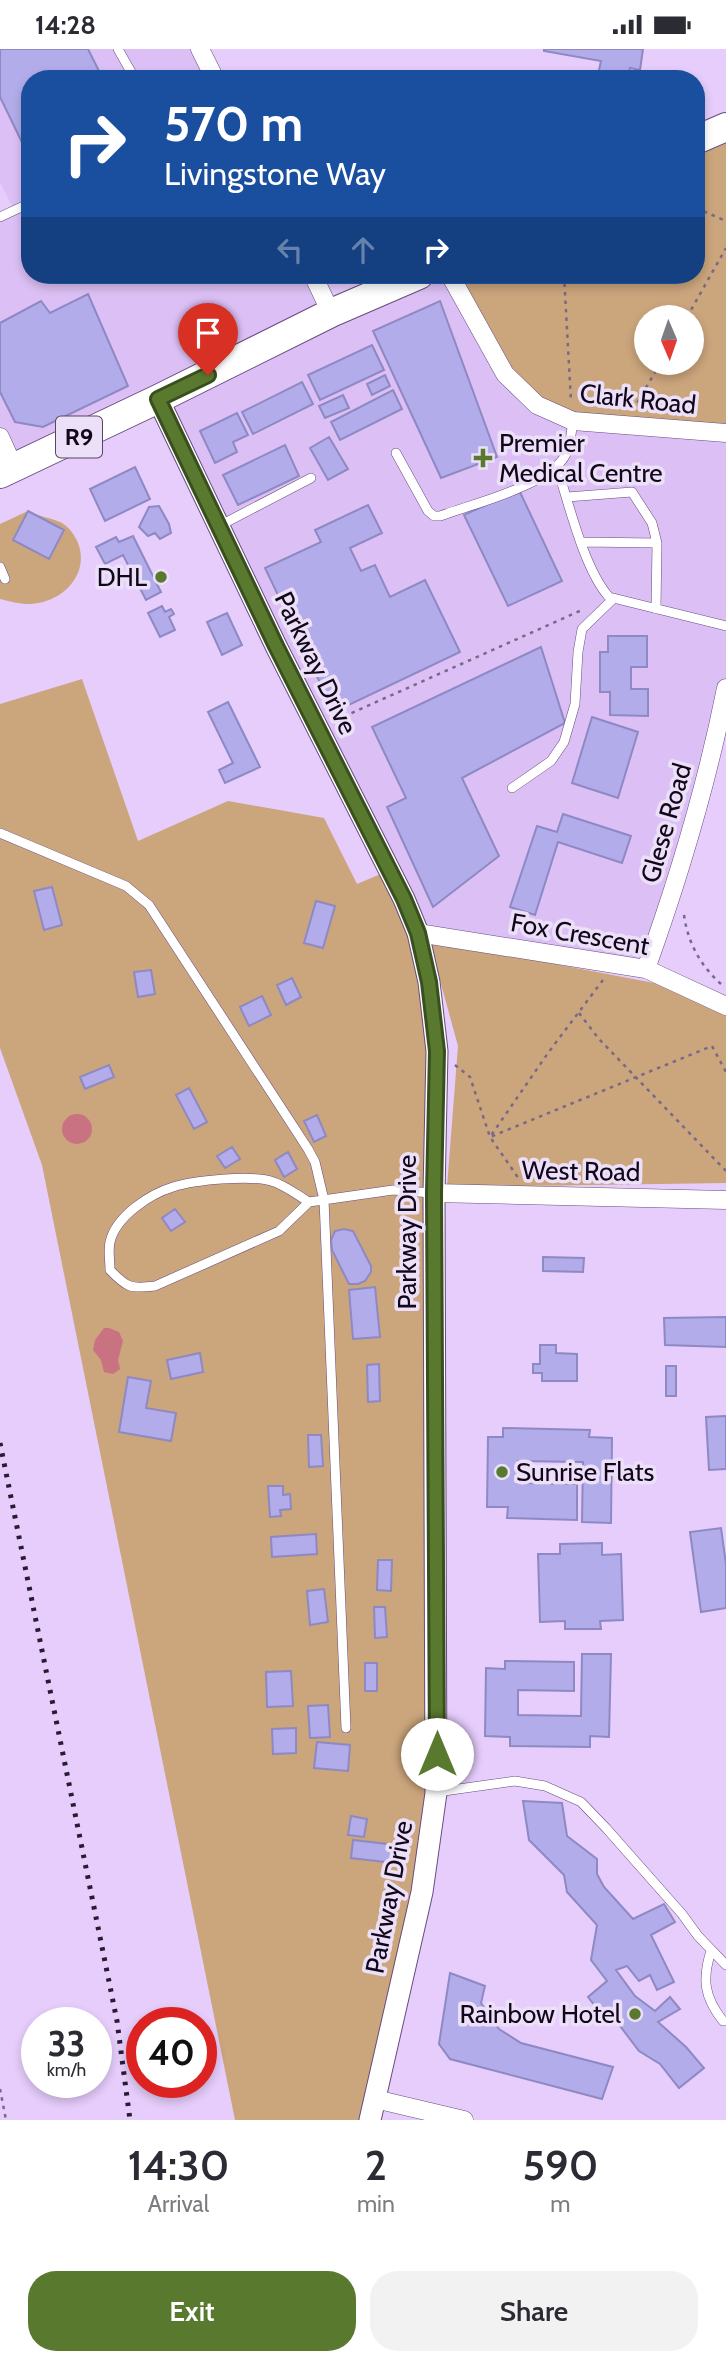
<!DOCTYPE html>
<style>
body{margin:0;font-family:Cabin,sans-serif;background:#f2f2f3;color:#2b2b33;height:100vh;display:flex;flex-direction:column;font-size:26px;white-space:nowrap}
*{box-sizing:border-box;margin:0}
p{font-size:23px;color:#7c7c81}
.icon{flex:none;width:38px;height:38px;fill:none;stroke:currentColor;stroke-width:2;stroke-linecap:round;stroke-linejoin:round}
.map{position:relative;height:2071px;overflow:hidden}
.details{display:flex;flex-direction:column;background:#fff;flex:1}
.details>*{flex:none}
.banner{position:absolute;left:21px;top:21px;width:684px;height:214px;border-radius:28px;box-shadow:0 4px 10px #0003;background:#1a4fa0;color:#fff;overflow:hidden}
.needle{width:46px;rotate:178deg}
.fabs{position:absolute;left:634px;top:256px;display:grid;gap:14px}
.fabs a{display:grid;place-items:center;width:70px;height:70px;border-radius:50%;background:#fff;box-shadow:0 4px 10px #0003;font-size:35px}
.speed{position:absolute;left:21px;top:1958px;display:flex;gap:14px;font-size:35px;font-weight:700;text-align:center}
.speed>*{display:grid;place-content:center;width:91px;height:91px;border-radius:50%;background:#fff;box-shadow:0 4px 10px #0003;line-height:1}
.speed small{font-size:18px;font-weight:400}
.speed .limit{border:10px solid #d22;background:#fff;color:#111}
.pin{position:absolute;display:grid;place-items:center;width:60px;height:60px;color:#fff;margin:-72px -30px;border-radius:50% 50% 50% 0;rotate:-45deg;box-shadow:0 0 7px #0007}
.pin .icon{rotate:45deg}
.me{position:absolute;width:77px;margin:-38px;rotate:0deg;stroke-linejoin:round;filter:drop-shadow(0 0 5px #0008)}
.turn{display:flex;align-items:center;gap:24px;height:147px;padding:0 28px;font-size:32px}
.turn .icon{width:91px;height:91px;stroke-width:2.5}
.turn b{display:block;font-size:49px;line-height:60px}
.lanes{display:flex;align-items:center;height:66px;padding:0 28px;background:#0003;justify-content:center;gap:35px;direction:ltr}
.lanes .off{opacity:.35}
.eta{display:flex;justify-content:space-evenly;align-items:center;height:119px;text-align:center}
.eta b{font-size:42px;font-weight:600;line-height:49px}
.action{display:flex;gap:14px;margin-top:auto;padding:14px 28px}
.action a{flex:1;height:80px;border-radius:28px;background:#59792f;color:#fff;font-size:28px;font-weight:600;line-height:80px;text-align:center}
.action a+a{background:#f2f2f3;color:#2b2b33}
.status{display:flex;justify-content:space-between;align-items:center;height:49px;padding:0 35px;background:#fff;direction:ltr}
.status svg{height:19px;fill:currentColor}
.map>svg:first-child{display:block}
.built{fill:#dcc0f5}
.green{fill:#cba57c;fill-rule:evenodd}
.water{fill:#c97281}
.building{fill:#b2acea;stroke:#8e88c3;stroke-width:2}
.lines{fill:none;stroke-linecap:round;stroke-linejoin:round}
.service-casing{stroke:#674b7e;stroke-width:10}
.minor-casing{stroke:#674b7e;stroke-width:19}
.tertiary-casing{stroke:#674b7e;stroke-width:23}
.trunk-casing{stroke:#674b7e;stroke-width:30}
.path{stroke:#7a6889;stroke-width:2.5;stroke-dasharray:3.5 5;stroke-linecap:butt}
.service{stroke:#fff;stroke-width:9}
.minor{stroke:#fff;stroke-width:18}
.tertiary{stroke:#fff;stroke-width:21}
.trunk{stroke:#fff;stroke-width:28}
.rail{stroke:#291c32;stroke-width:5;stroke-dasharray:3.5 7;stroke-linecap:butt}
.route-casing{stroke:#3a4f1f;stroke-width:18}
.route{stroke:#59792f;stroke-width:12}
.poi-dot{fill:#59792f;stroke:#ece0f8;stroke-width:2.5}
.labels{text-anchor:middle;stroke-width:7;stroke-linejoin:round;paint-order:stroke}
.shield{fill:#ece0f8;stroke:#53485d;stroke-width:2}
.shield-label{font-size:24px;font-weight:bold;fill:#12071a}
.street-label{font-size:26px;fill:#12071a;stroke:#ece0f8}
.poi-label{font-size:26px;fill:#12071a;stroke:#ece0f8;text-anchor:start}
</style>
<div class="status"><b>14:28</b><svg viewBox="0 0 49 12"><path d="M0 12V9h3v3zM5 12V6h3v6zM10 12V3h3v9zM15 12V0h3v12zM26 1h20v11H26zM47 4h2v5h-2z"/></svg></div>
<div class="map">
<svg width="726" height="2071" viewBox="0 0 726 2071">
<rect width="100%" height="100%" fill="#e6cdfc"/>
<!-- built -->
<path class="built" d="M0 0H200L215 30H30V226H313L332 264 419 226H450L726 384V639L646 920 418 884 158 350 0 425V168L14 161 0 133Z"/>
<!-- green -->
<path class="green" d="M726 84V384L573 372 505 325 449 226H696L697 98ZM646 268H691V313H646Z
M28 462C42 470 61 468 71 482 95 513 72 548 38 554 26 557 12 553 0 550V475Z
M82 630 138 792 228 752 324 769 357 835 383 824 418 889 435 1015 433 1714 422 1843 370 2071H235L42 1116 0 999V655Z
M429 891 654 934 726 967V1134L447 1138 458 997Z"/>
<!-- water -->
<path class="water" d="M62 1080a15 15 0 1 1 30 0a15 15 0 1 1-30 0Z
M104 1279H109L119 1283 123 1292 118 1311 120 1320 113 1325 104 1323 101 1311 93 1301 95 1291Z"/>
<!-- building -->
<path class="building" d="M0 0H88L103 30H30V110L0 48Z
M544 0H643L640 21 630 19 628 30H597L601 12 544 2Z
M88 245 128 337 43 378 15 373 0 343V274L41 252 50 264Z
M440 252 497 408 441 429 373 282Z
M372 296 384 321 320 351 308 326Z
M385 326 390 337 372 346 367 335Z
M302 333 313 355 253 385 242 363Z
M393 341 402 360 340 391 331 373Z
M343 346 349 359 325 369 319 357Z
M237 364 248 386 233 393 237 403 215 414 200 382Z
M329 388 348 420 328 431 310 399Z
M285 396 299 427 238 456 223 426Z
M135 418 150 450 105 472 90 440Z
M519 441 562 532 508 557 464 466Z
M368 456 382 484 350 499 361 522 375 516 390 548 425 531 460 603 334 663 265 519 321 493 315 481Z
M159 457 169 475 171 484 160 490 155 484 148 487 139 478 149 458Z
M28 462 64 481 49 510 13 491Z
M133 487 161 543 146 551 123 506 105 515 96 498 116 488 119 493Z
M162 557 165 563 171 560 174 565 169 568 175 581 160 588 148 564Z
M227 564 242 596 222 606 207 573Z
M608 587H647V618H631V640H648V667L610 666V643H600V603H608Z
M541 598 565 674 462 729 499 807 433 858 387 758 406 749 372 678Z
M228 653 260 718 225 734 219 721 233 714 208 663Z
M592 668 638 683 618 749 572 734Z
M563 765 631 787 622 814 558 793 535 866 510 858 537 777 557 783Z
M52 838 62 876 44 881 34 842Z
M316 852 335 857 323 899 304 894Z
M151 921 155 945 138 948 134 923Z
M292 929 301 948 286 956 277 936Z
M262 947 271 966 249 977 240 958Z
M109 1016 114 1028 85 1040 80 1028Z
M189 1039 207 1073 194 1080 176 1046Z
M317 1066 326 1087 314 1093 304 1072Z
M232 1098 240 1110 225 1119 217 1107Z
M288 1103 297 1120 284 1128 275 1111Z
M175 1160 185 1173 171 1182 162 1169Z
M344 1180 353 1182 371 1217V1223L365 1232 358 1235H349L332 1201 331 1191 335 1182Z
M543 1208 584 1209 583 1223 543 1222Z
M375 1238 380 1288 353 1290 349 1241Z
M726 1268V1298L665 1296 664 1269Z
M540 1296H556V1304L577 1305V1332H542V1324H533V1315H540Z
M200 1304 203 1323 171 1330 167 1311Z
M379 1315 380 1352 368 1353 367 1316Z
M666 1317H676V1347H666Z
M128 1328 151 1332 146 1359 176 1364 171 1392 119 1383Z
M726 1367V1420L709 1421 706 1368Z
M503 1379 590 1381 589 1388 612 1389 611 1474 582 1473 583 1413 518 1412 517 1434 577 1435V1471L507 1469 508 1458H487L488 1388H503Z
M308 1386H321L323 1417 309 1418Z
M268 1437H283V1446L290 1445 291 1460 280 1461 281 1467 270 1468Z
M721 1479 726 1515V1559L701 1563 690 1483Z
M316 1485 317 1505 272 1508 271 1488Z
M602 1494V1506L621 1505 623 1571 600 1572 601 1580H565V1572L540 1573 538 1505H560V1495Z
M378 1511H392L391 1542 377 1541Z
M324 1540 328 1573 310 1576 307 1542Z
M374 1558H385L387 1588 375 1589Z
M582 1605H611L609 1688 590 1687V1698L510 1697V1688L485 1687 486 1619 505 1620V1612L574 1613V1642L518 1641V1666L581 1667Z
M365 1614H377V1642H365Z
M291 1622 293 1657 267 1658 266 1623Z
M328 1656 330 1688 310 1689 308 1657Z
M296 1679V1704L273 1705 272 1680Z
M317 1693 350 1696 348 1722 314 1719Z
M523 1752 562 1754 567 1787 597 1810V1825L604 1838 633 1870 664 1855 675 1873 651 1886 674 1933 657 1941 650 1926 639 1932 627 1917 616 1921 635 1947 655 1962 670 1948 680 1960 658 1973 686 1998 704 2019 679 2039 660 2015 639 2002 617 1973 598 1961 588 1948 607 1932 591 1911 597 1876 567 1843 564 1826 529 1791Z
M351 1767 367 1770 364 1788 348 1786Z
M353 1791 396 1796 394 1814 351 1809Z
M450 1924 485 1937 481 1954 499 1980 521 1994 613 2018 602 2050 450 2010 439 1995Z"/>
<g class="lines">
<!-- service casing -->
<g class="service-casing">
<path id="service" d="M118 0 135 30
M0 168 30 154
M396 404 428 462 434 467H440C472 455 551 436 566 405 571 396 571 382 573 372
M557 418C569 455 584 520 609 548L726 577
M567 448 632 443 652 474 657 494 656 560
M219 477 311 429
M582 493 657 494
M0 518 5 530
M512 739 551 712 564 693 575 655 578 603 582 580 613 550
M0 784 126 837 149 856 308 1100 315 1113 324 1151 346 1679
M309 1153C297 1146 285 1136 271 1132 250 1126 194 1131 173 1138 150 1145 116 1167 110 1193 108 1201 110 1212 110 1221 127 1239 131 1240 155 1237L279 1182 309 1153 393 1141 432 1144
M437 1743 515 1732 545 1737 581 1753 606 1779 682 1865 698 1887 726 1916
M711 1902C702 1930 704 1948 723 1972H726"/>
</g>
<!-- minor casing -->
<g class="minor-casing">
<path id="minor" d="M200 0 215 30
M313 226 331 264
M450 226 505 325 537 356 573 372 726 384
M0 388 14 419
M418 884 646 920 726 957
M646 920C679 828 707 735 726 639
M434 1144 726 1151
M375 2050 464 2071"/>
</g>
<!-- tertiary casing -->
<g class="tertiary-casing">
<path id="tertiary" d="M158 350 276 597 404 850 418 884 429 933 437 1002 434 1144 436 1744 422 1843 370 2071"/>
</g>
<!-- trunk casing -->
<g class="trunk-casing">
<path id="trunk" d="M696 91 726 78
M0 425 158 350 331 264 419 226"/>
</g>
<!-- path -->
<path class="path" d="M696 159 726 172
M564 226 571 352
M687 268 726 199
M633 361 661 313
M336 671 582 561
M684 866C688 894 700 916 721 935
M603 931 548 1004 490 1088 712 997 726 1023
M579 964 599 990 726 1122
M455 1016 470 1028 490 1088 519 1130
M0 2040 6 2071"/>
<!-- service -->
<use href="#service" class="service"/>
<!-- minor -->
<use href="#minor" class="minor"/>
<!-- tertiary -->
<use href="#tertiary" class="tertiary"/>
<!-- trunk -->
<use href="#trunk" class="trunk"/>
<!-- rail -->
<path class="rail" d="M0 1394 117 1972 130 2071"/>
</g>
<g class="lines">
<!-- route casing -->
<g class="route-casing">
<path id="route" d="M208 326 158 350 276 597 404 850 418 884 429 933 437 1002 434 1144 437 1705"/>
</g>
<!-- route -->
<use href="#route" class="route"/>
</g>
<!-- markers -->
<g class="poi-dot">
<path d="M479.5 398.5h7v7h7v7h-7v7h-7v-7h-7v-7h7z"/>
<circle cx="161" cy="528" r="7"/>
<circle cx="502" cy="1423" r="7"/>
<circle cx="635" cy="1965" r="7"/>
</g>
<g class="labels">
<!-- shield labels -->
<rect class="shield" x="56" y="367.5" width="46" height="41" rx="5"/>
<g class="shield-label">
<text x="79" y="396">R9</text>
</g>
<!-- street labels -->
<g class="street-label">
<text transform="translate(638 350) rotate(6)" y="9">Clark Road</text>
<text transform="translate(316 614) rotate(64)" y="9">Parkway Drive</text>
<text transform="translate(666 774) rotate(-74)" y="9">Glese Road</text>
<text transform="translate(580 885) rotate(10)" y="9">Fox Crescent</text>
<text transform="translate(581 1122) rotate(1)" y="9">West Road</text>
<text transform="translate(407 1183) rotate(-90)" y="9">Parkway Drive</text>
<text transform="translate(389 1848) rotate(-79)" y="9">Parkway Drive</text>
</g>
<!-- poi labels -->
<g class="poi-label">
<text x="499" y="403">Premier<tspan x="499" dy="30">Medical Centre</tspan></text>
<text x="147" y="537" text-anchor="end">DHL</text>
<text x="516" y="1432">Sunrise Flats</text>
<text x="621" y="1974" text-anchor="end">Rainbow Hotel</text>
</g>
</g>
</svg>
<div class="fabs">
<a><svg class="needle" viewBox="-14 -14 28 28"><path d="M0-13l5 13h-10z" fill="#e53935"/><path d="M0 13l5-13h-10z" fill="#7c7c81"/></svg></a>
</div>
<div class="speed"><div>33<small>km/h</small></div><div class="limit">40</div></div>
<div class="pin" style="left:208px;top:326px;background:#d93025"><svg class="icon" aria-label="arrive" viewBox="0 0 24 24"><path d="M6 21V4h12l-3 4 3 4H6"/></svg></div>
<svg class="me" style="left:437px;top:1705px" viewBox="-20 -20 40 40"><circle r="19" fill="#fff"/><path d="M0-13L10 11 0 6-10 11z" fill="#59792f"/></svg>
<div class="banner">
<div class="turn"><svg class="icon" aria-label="right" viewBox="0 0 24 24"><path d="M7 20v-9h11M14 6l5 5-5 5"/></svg><div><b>570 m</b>Livingstone Way</div></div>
<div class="lanes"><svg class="icon off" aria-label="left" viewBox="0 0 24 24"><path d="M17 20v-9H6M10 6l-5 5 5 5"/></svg><svg class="icon off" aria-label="ahead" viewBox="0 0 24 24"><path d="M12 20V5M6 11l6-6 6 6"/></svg><svg class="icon" aria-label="right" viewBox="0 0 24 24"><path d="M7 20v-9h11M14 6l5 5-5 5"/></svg></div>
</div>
</div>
<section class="details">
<div class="eta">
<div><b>14:30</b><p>Arrival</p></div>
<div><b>2</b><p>min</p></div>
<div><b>590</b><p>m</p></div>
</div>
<div class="action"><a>Exit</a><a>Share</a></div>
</section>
